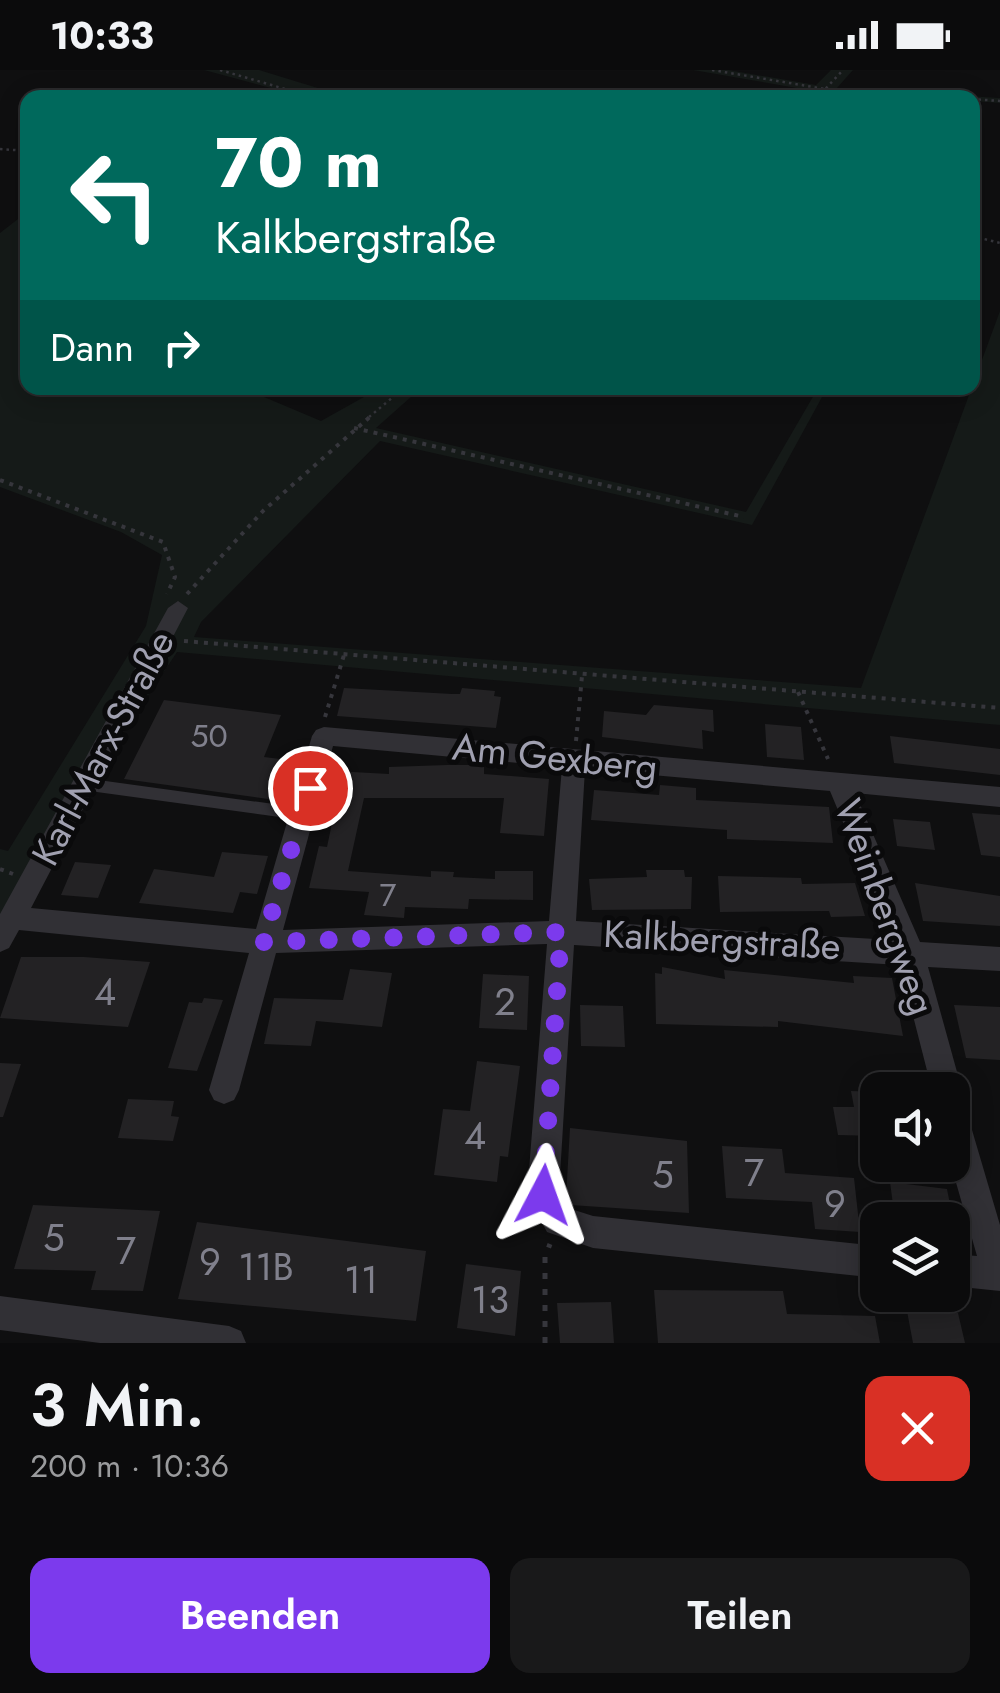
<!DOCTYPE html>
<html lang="de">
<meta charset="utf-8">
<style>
body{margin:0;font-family:Jost,sans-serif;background:#19191a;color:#f1f3f6;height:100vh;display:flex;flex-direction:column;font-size:38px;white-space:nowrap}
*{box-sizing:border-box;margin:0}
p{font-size:32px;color:#9a9b9d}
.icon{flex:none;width:55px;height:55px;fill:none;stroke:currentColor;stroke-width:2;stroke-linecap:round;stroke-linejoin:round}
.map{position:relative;height:1273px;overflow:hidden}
.sheet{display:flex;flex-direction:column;background:#0b0b0c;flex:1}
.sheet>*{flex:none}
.hud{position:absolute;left:20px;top:20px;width:960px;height:305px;border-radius:20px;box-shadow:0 5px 25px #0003,0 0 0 2px #2b2b2d;background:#00695c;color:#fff;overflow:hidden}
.controls{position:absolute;left:860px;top:1002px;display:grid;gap:20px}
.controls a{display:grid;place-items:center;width:110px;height:110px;border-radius:20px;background:#0b0b0c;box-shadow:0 5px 25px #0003,0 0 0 2px #2b2b2d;font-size:50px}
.pin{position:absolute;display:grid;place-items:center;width:85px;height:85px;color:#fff;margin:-42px;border:5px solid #fff;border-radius:50%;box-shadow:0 2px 10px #0007}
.me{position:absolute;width:110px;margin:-55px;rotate:4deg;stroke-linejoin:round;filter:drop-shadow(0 0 8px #0008)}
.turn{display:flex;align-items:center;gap:35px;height:210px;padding:0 30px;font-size:45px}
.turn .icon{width:130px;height:130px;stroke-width:2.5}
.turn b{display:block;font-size:70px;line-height:85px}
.then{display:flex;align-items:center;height:95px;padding:0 30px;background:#0003;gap:20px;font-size:38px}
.round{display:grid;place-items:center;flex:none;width:105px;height:105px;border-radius:20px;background:#19191a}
.summary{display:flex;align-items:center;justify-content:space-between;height:170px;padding:0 30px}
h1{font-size:60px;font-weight:600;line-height:75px}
.action{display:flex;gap:20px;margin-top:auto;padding:20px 30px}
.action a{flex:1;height:115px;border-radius:20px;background:#7c3aed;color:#fff;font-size:40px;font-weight:600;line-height:115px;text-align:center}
.action a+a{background:#19191a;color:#f1f3f6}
.status{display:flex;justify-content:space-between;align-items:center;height:70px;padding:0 50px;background:#0b0b0c;direction:ltr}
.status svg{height:28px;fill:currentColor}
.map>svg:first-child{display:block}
.green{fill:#151a18}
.building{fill:#232224}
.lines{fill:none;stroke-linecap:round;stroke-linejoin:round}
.path-far2{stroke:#36363c;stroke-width:2.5;stroke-dasharray:2.5 4;stroke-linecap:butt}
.path-far1{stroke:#36363c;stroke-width:4;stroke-dasharray:4 6;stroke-linecap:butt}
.path{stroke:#36363c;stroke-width:5;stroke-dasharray:6 10;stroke-linecap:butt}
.service{stroke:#313035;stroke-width:12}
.minor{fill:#313035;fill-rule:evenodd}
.route{stroke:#7c3aed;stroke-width:18;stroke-dasharray:0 32.4}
.labels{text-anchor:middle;stroke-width:10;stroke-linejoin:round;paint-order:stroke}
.number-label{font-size:32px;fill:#80808c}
.street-label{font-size:38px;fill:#a0a0b0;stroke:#0a0a0b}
.near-number-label{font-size:38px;fill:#80808c}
</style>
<div class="status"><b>10:33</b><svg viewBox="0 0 49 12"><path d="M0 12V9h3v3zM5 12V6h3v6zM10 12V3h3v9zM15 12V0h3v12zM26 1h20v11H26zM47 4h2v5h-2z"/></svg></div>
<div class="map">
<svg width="1000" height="1273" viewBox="0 0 1000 1273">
<rect width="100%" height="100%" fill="#0f0f10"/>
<!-- green -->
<path class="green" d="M204 0H259L347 27H304Z
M693 0H728L816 15 831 0H853L837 18 1000 28V33L973 31 972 28 829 23 809 27 814 21Z
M27 142V212L23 215 28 218V318H243L321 351 380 318H421L376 358 746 442 818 318H827L752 455 380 371 201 552 194 567 861 618 1000 241V655L177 582 139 639 108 654 0 849V779L8 781 146 556 162 485 121 462 0 417V163Z"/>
<!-- building -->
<path class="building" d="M344 618 452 624H460L462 618 495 621 494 626 501 627 496 658 337 646Z
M164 630 281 645 264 687 288 690 275 730 124 709Z
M654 635 713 640 714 662 702 660 703 679 602 667 604 641 646 645Z
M765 654 801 657 804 690 767 687Z
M890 666 1000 679V705L894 693Z
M447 695H484V704L549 709 544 766 500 763 504 728H364L348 801 431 807V801L454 802 453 807 495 809V801H533V830L469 829 468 839 405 837 404 848 364 845 369 822 309 818 319 776 327 777 335 739 325 738 334 701 389 704V697Z
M660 715 696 718V730L829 737 833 773 727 769V760L591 750 594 720 659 725Z
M972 743 1000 745V787L981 785Z
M893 749 930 752 935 780 897 776Z
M222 782 268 786 257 824 240 822 233 843 139 833 154 799 214 807Z
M75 792 111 795 98 828 61 825Z
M646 800H684L685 807H692L691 839 592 840 589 809 647 807Z
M718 806 801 808 802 814 855 813 865 846 831 847 829 841 720 842Z
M915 813 1000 826V856L923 851Z
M21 887H84L150 892 128 957 0 948Z
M662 897 725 909 724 900 854 913 853 906 892 908 903 966 778 951V957L656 954 655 903 662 904Z
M350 899 392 903 382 957 316 951 311 976 264 974 274 928 343 930Z
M483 904 529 906 527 960 479 958Z
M204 928 223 930 197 1001 168 998 189 932 202 933Z
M580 935 623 936 625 977 581 976Z
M954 935 1000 937V990L966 988Z
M477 991 520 996 508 1087 500 1086 497 1112 434 1105 443 1039 470 1041Z
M0 993 21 994 3 1047H0Z
M851 1021 878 1022V1066L838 1065 833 1037H854Z
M128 1029 174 1031 171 1046 179 1047 173 1071 118 1068Z
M570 1058 687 1071 689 1143 571 1135 566 1128Z
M722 1076 782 1079 785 1103 854 1108 860 1162 815 1159 812 1132 726 1128Z
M890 1112 947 1119 953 1150H895Z
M33 1135 160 1141 143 1221 91 1220 96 1201 14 1199Z
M197 1152 426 1181 416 1251 178 1229Z
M466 1194 521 1201 515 1266 457 1258Z
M654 1220 783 1221 787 1244 875 1246 880 1273H658Z
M611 1232 614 1273H560L557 1233Z
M907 1241 958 1243 965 1273H913Z"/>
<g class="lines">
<!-- path-far2 -->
<path class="path-far2" d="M220 0 316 28
M712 0 825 19 954 28
M817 28 843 0
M972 29 1000 31
M0 79 28 81
M972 166 1000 173
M369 347 404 318"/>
<!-- path-far1 -->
<path class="path-far1" d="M354 358 744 447
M0 410 163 472 175 507 167 524
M187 524 263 441 372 345
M184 571 1000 638
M798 622 828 689
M325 647 344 585
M576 671 582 606
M0 799 13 804"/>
<!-- path -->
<path class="path" d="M545 1273V1187L550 1174"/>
<!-- service -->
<path class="service" d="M83 714 302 744"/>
<!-- minor -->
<path class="minor" d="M178 531 188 538 31 838 256 859 312 666 316 660 324 657 1000 717V737L855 723 920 872 1000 877V901L928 897 962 1020 957 1030 963 1033 967 1043 1000 1155V1221L952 1216V1184L977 1186 951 1095 952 1020H932L900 895 574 875 559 1122 568 1138 593 1146 878 1176V1208L593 1178 547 1162 527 1125 547 874 276 883 239 1020 234 1030 224 1034 214 1030 209 1020 249 883 19 860 9 878 0 882V844L168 538ZM333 676 562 697 549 851 283 860ZM585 699 830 721 892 870 576 851Z
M0 1226 229 1256 241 1261 246 1273H100L0 1260Z"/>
</g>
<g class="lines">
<!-- route -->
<path class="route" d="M310 718 263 872 561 862 543 1125"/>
</g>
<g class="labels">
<!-- number labels -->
<g class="number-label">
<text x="209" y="677">50</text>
<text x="388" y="836">7</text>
</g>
<!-- street labels -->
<g class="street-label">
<text transform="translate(103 678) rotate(-62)" y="13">Karl-Marx-Straße</text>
<text transform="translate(555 687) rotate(6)" y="13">Am Gexberg</text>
<text transform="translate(885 837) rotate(70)" y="13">Weinbergweg</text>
<text transform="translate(722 870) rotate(3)" y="13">Kalkbergstraße</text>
</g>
<!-- near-number labels -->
<g class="near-number-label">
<text x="105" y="935">4</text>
<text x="505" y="945">2</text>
<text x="475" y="1079">4</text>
<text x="754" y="1116">7</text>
<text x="663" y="1118">5</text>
<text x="835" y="1147">9</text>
<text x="54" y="1181">5</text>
<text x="126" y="1194">7</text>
<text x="210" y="1205">9</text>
<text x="266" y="1210">11B</text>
<text x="361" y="1223">11</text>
<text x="490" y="1243">13</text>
</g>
</g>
</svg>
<div class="controls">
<a><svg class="icon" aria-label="sound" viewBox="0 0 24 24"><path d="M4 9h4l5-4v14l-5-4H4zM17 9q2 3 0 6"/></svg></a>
<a><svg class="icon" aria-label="layers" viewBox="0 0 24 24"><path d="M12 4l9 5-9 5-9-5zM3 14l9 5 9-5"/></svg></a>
</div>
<div class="pin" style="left:310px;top:718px;background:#d93025"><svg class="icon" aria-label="arrive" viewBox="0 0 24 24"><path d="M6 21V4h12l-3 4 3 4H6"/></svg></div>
<svg class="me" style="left:543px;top:1125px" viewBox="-20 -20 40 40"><path d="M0-17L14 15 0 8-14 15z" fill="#7c3aed" stroke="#fff" stroke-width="4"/></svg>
<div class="hud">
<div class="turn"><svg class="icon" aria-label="left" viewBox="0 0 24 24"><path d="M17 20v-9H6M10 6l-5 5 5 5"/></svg><div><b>70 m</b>Kalkbergstraße</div></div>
<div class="then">Dann<svg class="icon" aria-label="right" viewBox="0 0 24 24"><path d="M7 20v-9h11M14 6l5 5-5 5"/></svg></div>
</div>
</div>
<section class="sheet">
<div class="summary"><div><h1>3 Min.</h1><p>200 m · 10:36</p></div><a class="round" style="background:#d93025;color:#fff"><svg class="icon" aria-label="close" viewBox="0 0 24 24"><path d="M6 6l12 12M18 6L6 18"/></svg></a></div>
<div class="action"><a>Beenden</a><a>Teilen</a></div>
</section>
